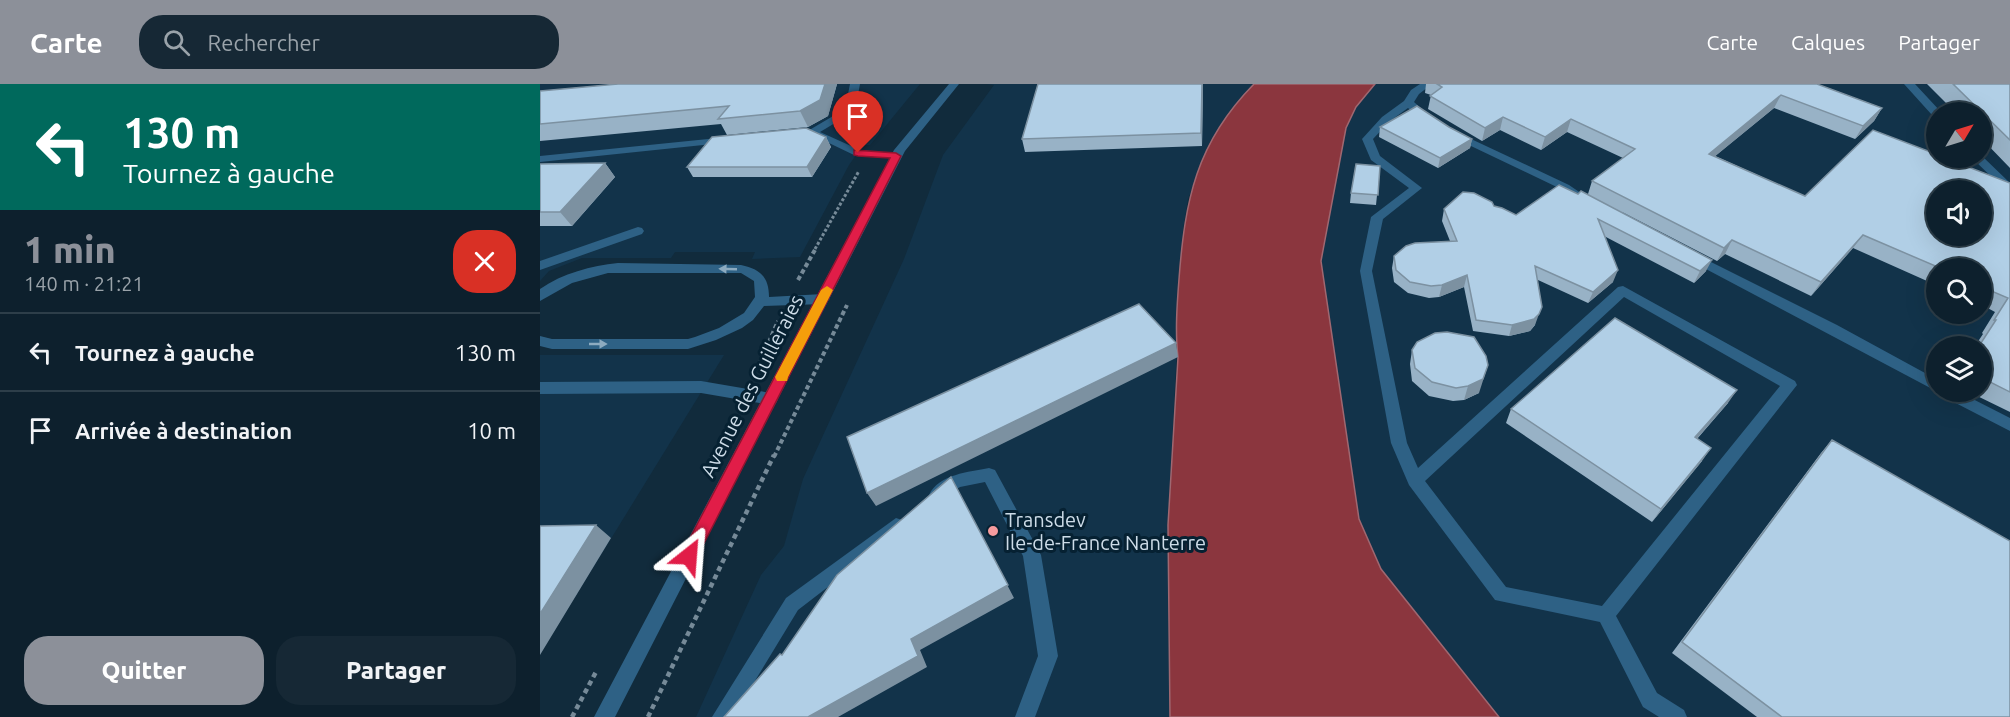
<!DOCTYPE html>
<html lang="fr">
<meta charset="utf-8">
<style>
body{margin:0;font-family:Ubuntu,sans-serif;background:#162835;color:#f1f3f6;height:100vh;display:flex;flex-direction:column;font-size:22px;white-space:nowrap}
*{box-sizing:border-box;margin:0}
p{font-size:20px;color:#9aa3aa}
.icon{flex:none;width:33px;height:33px;fill:none;stroke:currentColor;stroke-width:2;stroke-linecap:round;stroke-linejoin:round}
.map{position:relative;flex:1;overflow:hidden}
.sheet{display:flex;flex-direction:column;background:#0d202d;width:540px}
.sheet>*{flex:none}
.guide{background:#00695c;color:#fff;overflow:hidden}
.needle{width:39px;rotate:52deg}
.tools{position:absolute;left:1386px;top:18px;display:grid;gap:12px}
.tools a{display:grid;place-items:center;width:66px;height:66px;border-radius:50%;background:#0d202d;box-shadow:0 6px 24px #0002,0 0 0 2px #2d3e49;font-size:30px}
.pin{position:absolute;display:grid;place-items:center;width:51px;height:51px;color:#fff;margin:-62px -26px;border-radius:50% 50% 50% 0;rotate:-45deg;box-shadow:0 0 6px #0007}
.pin .icon{rotate:45deg}
.me{position:absolute;width:66px;margin:-33px;rotate:28deg;stroke-linejoin:round;filter:drop-shadow(0 0 4px #0008)}
.turn{display:flex;align-items:center;gap:21px;height:126px;padding:0 24px;font-size:27px}
.turn .icon{width:78px;height:78px;stroke-width:2.5}
.turn b{display:block;font-size:42px;line-height:51px}
.round{display:grid;place-items:center;flex:none;width:63px;height:63px;border-radius:24px;background:#162835}
.head{display:flex;align-items:center;justify-content:space-between;height:102px;padding:0 24px}
h1{font-size:36px;font-weight:800;line-height:45px;color:#8c9099}
.cta{display:flex;gap:12px;margin-top:auto;padding:12px 24px}
.cta a{flex:1;height:69px;border-radius:24px;background:#8c9099;color:#fff;font-size:24px;font-weight:800;line-height:69px;text-align:center}
.cta a+a{background:#162835;color:#f1f3f6}
ul{padding:0;list-style:none}
li{display:flex;align-items:center;gap:18px;height:78px;padding:0 24px;border-top:2px solid #2d3e49}
li div{flex:1}
li b{display:block;font-size:22px}
li em{font-style:normal}
header{display:flex;align-items:center;gap:36px;box-sizing:border-box;height:84px;padding:0 30px;background:#8c9099;color:#fff}
header strong{font-size:28px}
nav{display:flex;gap:33px;margin-inline-start:auto;font-size:21px}
.search{width:420px;height:54px;background:#162835;display:flex;align-items:center;gap:15px;box-sizing:border-box;padding:0 21px;border-radius:24px;color:#9aa3aa;font-size:22px}
main{display:flex;flex:1;min-height:0}
.map>svg:first-child{display:block}
.built{fill:#12334a;fill-rule:evenodd}
.water{fill:#8b363e;stroke:#9f6871;stroke-width:1.5}
.lines{fill:none;stroke-linecap:round;stroke-linejoin:round}
.path-far2{stroke:#768a98;stroke-width:3;stroke-dasharray:3 2;stroke-linecap:butt}
.path-far1{stroke:#768a98;stroke-width:4;stroke-dasharray:4.5 3;stroke-linecap:butt}
.path{stroke:#768a98;stroke-width:4.5;stroke-dasharray:5 4;stroke-linecap:butt}
.service{fill:#2e6185;fill-rule:evenodd}
.minor{fill:#2e6185;fill-rule:evenodd}
.wall{fill:#98b2c6}
.shaded-wall{fill:#7c91a1}
.building{fill:#b1cfe6;stroke:#7c91a1;stroke-width:1.5;fill-rule:evenodd}
.oneway{fill:#8dabc0}
.route{fill:#e11d48;stroke:#92132f;stroke-width:1.5}
.slow{fill:#f59e0b}
.poi-dot{fill:#f59b9e;stroke:#062132;stroke-width:2}
.labels{text-anchor:middle;stroke-width:6;stroke-linejoin:round;paint-order:stroke}
.street-label{font-size:20px;fill:#cddce8;stroke:#062132}
.poi-label{font-size:20px;fill:#cddce8;stroke:#062132;text-anchor:start}
</style>
<header>
<strong>Carte</strong>
<div class="search"><svg class="icon" aria-label="search" viewBox="0 0 24 24"><circle cx="10" cy="10" r="6"/><path d="M15 15l6 6"/></svg>Rechercher</div>
<nav><a>Carte</a><a>Calques</a><a>Partager</a></nav>
</header>
<main>
<section class="sheet">
<div class="guide">
<div class="turn"><svg class="icon" aria-label="left" viewBox="0 0 24 24"><path d="M17 20v-9H6M10 6l-5 5 5 5"/></svg><div><b>130 m</b>Tournez à gauche</div></div>
</div>
<div class="head"><div><h1>1 min</h1><p>140 m · 21:21</p></div><a class="round" style="background:#d93025;color:#fff"><svg class="icon" aria-label="close" viewBox="0 0 24 24"><path d="M6 6l12 12M18 6L6 18"/></svg></a></div>
<ul>
<li><svg class="icon" aria-label="left" viewBox="0 0 24 24"><path d="M17 20v-9H6M10 6l-5 5 5 5"/></svg><div><b>Tournez à gauche</b></div><em>130 m</em></li>
<li><svg class="icon" aria-label="arrive" viewBox="0 0 24 24"><path d="M6 21V4h12l-3 4 3 4H6"/></svg><div><b>Arrivée à destination</b></div><em>10 m</em></li>
</ul>
<div class="cta"><a>Quitter</a><a>Partager</a></div>
</section>
<div class="map">
<svg width="1470" height="633" viewBox="0 0 1470 633">
<rect width="100%" height="100%" fill="#112b3c"/>
<!-- built -->
<path class="built" d="M0 0H380L330 61H323L309 81 260 173 212 175 215 168H135L131 174H42L9 187 0 197Z
M446 0H714L694 23 667 66 648 115 643 146 628 440 630 633H156L221 491 244 462 263 395 364 175 403 71 454 1Z
M835 0H1444L1470 24V633H959L841 485 819 435 781 177 806 44 816 23ZM1396 28H1442V74H1396ZM1396 106H1442V152H1396ZM1396 184H1442V230H1396ZM1396 262H1442V308H1396Z
M0 271H184L0 570Z"/>
<!-- water -->
<path class="water" d="M714 0H835L816 23 806 44 781 177 819 435 841 485 959 633H630L628 441 638 273C635 248 637 221 639 195 645 116 656 59 714 0Z"/>
<g class="lines">
<!-- path-far2 -->
<path class="path-far2" d="M275 165 319 87"/>
<!-- path-far1 -->
<path class="path-far1" d="M258 196 276 164
M217 286 238 237
M234 373 307 221"/>
<!-- path -->
<path class="path" d="M32 633 57 586
M108 633 234 371"/>
<!-- service -->
<path class="service" d="M310 0H320L315 27 280 48 320 66 360 70V74L314 71 266 48 305 25Z
M880 0H892L879 10 874 18 892 34V38H884L868 24 850 37 833 55 840 72 882 104 843 135 832 187 867 359 878 384 1078 203 1083 202 1255 297 1257 301 1076 532 1117 609 1144 626 1147 633H1119L1103 623 1060 538 955 516 869 401 851 359 820 187 831 133 869 104 831 76 822 55 842 33 864 17 871 6ZM1084 213 1240 302 1062 522 966 503 885 397Z
M1364 0H1375L1401 28H1396V32L1392 31Z
M914 47 1029 101 1051 116 1049 119H1041L1021 105 910 52V48Z
M188 53 192 54V58L0 78V72Z
M1442 72 1470 99V109L1466 107 1432 74Z
M98 143 102 144 104 147 102 150 0 186V177Z
M1151 168 1297 241 1396 295V307L1147 175 1145 172Z
M78 179 201 181C220 185 229 193 229 213L283 210 290 215 283 220 224 222 213 236 202 244 176 256 148 265H12L0 262V252L12 255H148L155 253 179 244 204 229 215 213 214 197 201 189H68L32 199 0 217V205C23 189 51 182 78 179Z
M161 297 231 309 236 311 238 315 236 319 231 321 161 309 0 310V298Z
M1400 308H1419L1470 334V347L1402 312Z
M449 384 455 386 501 471 518 572 495 633H475L498 572 483 472 445 398 420 403 397 418 391 416 389 411C399 390 429 388 449 384Z
M356 434 362 436 364 441 362 446 258 526 193 633H172L246 514Z"/>
<!-- minor -->
<path class="minor" d="M409 0H419L365 67 75 633H54L354 66Z"/>
</g>
<!-- wall -->
<path class="wall" d="M297 0 288 32 268 43 187 51 181 40 0 57V7Z
M498 0H663L662 62 485 68 482 55Z
M886 0H1277L1342 24 1334 37 1315 55 1234 24 1175 72 1265 112 1470 99V328L1429 308H1442V262H1435L1443 250 1442 249 1455 228 1442 221V184H1396V201L1313 164 1271 212 1185 170 1177 177 1082 128 1166 187 1154 199 1064 152 1073 198 1048 219 998 196 995 241 990 247 969 252 933 247 924 203 899 213 889 214 868 209 854 198 852 184 854 172 910 157 902 137 904 125 954 122 976 131 1038 110H1048L1052 97 1083 74 1027 48 1001 66 960 46 942 57 888 25 891 11 885 9Z
M1387 0H1470V84L1442 55V28H1415Z
M840 43H909L932 55 930 64 898 84 839 53Z
M286 53 291 63 272 93H153L147 83Z
M65 79 75 93 32 142H0V80Z
M840 82 836 121 810 119 811 109Z
M872 266 939 309 924 316 913 317 889 312 872 297 870 280Z
M1188 319 1157 355 1162 377 1112 438 966 339 971 325Z
M1292 356 1470 633H1217L1132 569 1281 369Z"/>
<!-- shaded-wall -->
<path class="shaded-wall" d="M285 0H297L288 32 268 43 260 27Z
M662 0H663L662 62 661 49Z
M1241 11 1234 24 1162 83 1169 70Z
M1342 24 1334 37 1315 55 1323 42Z
M963 33 960 46 942 57 945 44Z
M1031 35 1027 48 1001 66 1005 53Z
M286 53 291 63 272 93 267 83Z
M932 55 930 64 898 84 900 74Z
M65 79 75 93 32 142 20 128Z
M1323 151 1313 164 1271 212 1281 198Z
M1192 156 1185 170 1177 177 1184 164Z
M1172 176 1166 187 1154 199 1160 187Z
M1078 186 1073 198 1048 219 1053 208Z
M927 191 924 203 899 213 902 201Z
M999 230 995 241 990 247 969 252 972 241Z
M636 259 638 273 336 422 327 409Z
M948 281 939 309 924 316 928 302Z
M1197 306 1188 319 1146 367 1155 353Z
M1171 364 1162 377 1112 438 1121 425Z
M411 393 474 514 380 566 387 583 298 633H268Z
M56 441 71 454 0 571V530Z"/>
<!-- building -->
<path class="building" d="M78 0H285L280 16 260 27 178 35 189 22 0 40V7Z
M498 0H662L661 49 482 55Z
M897 0H1277L1342 24 1323 42 1241 11 1169 70 1265 112 1333 46 1396 70V74H1405L1470 99V308L1442 294V262H1439L1456 236H1454L1468 214 1442 203V184H1400L1323 151 1281 198 1192 156 1184 164 1052 97 1095 65 1031 35 1005 53 963 33 945 44 890 12 902 3ZM1396 106H1442V152H1396Z
M1413 0H1470V56Z
M877 22 909 43 932 55 900 74 840 43Z
M266 44 286 53 267 83H147L172 53Z
M65 79 20 128H0V80Z
M816 80 840 82 838 111 811 109Z
M1019 101 1038 110 1041 107 1172 176 1160 187 1058 135 1078 186 1053 208 995 182 1002 223 999 230 994 235 972 241 936 236 927 191 902 201 891 202 870 198 856 186 854 172 866 162 875 159 917 157 904 125 923 108 934 109 952 118 954 122 962 124 976 131Z
M599 220 636 259 327 409 307 353Z
M1075 234 1197 306 1155 353 1171 364 1121 425 971 325Z
M907 248 934 253 946 272 948 281 943 295 928 302 916 304 892 298 875 284 872 266 877 258 895 249Z
M1292 356 1470 457V633H1242L1142 558Z
M411 393 468 501 371 555 378 572 268 633H184L240 570 242 571 297 491Z
M56 441 0 530V442Z"/>
<!-- one-way arrows -->
<defs><path id="oneway-solid" d="M-6-.8H1V-3.2L6.5 0L1 3.2V.8H-6Z" transform="scale(1.5)"/></defs>
<g class="oneway">
<use href="#oneway-solid" transform="translate(188 185) rotate(-178)"/>
<use href="#oneway-solid" transform="translate(58 260)"/>
</g>
<!-- route -->
<path class="route" d="M314 66 356 69 361 72 155 477 149 479 143 477 141 472 143 467 350 74 318 72 314 71Z"/>
<!-- slow -->
<path class="slow" d="M287 202 293 206 248 293 247 297H237L235 293 281 206Z"/>
<!-- markers -->
<circle class="poi-dot" cx="453" cy="447" r="6"/>
<g class="labels">
<!-- street labels -->
<g class="street-label">
<text transform="translate(212 302) rotate(-63)" y="7">Avenue des Guilleraies</text>
</g>
<!-- poi labels -->
<g class="poi-label">
<text x="465" y="443">Transdev<tspan x="465" dy="23">Ile-de-France Nanterre</tspan></text>
</g>
</g>
</svg>
<div class="tools">
<a><svg class="needle" viewBox="-14 -14 28 28"><path d="M0-13l5 13h-10z" fill="#e53935"/><path d="M0 13l5-13h-10z" fill="#9aa3aa"/></svg></a>
<a><svg class="icon" aria-label="sound" viewBox="0 0 24 24"><path d="M4 9h4l5-4v14l-5-4H4zM17 9q2 3 0 6"/></svg></a>
<a><svg class="icon" aria-label="search" viewBox="0 0 24 24"><circle cx="10" cy="10" r="6"/><path d="M15 15l6 6"/></svg></a>
<a><svg class="icon" aria-label="layers" viewBox="0 0 24 24"><path d="M12 4l9 5-9 5-9-5zM3 14l9 5 9-5"/></svg></a>
</div>
<div class="pin" style="left:318px;top:69px;background:#d93025"><svg class="icon" aria-label="arrive" viewBox="0 0 24 24"><path d="M6 21V4h12l-3 4 3 4H6"/></svg></div>
<svg class="me" style="left:149px;top:472px" viewBox="-20 -20 40 40"><path d="M0-17L14 15 0 8-14 15z" fill="#e11d48" stroke="#fff" stroke-width="4"/></svg>
</div>
</main>
